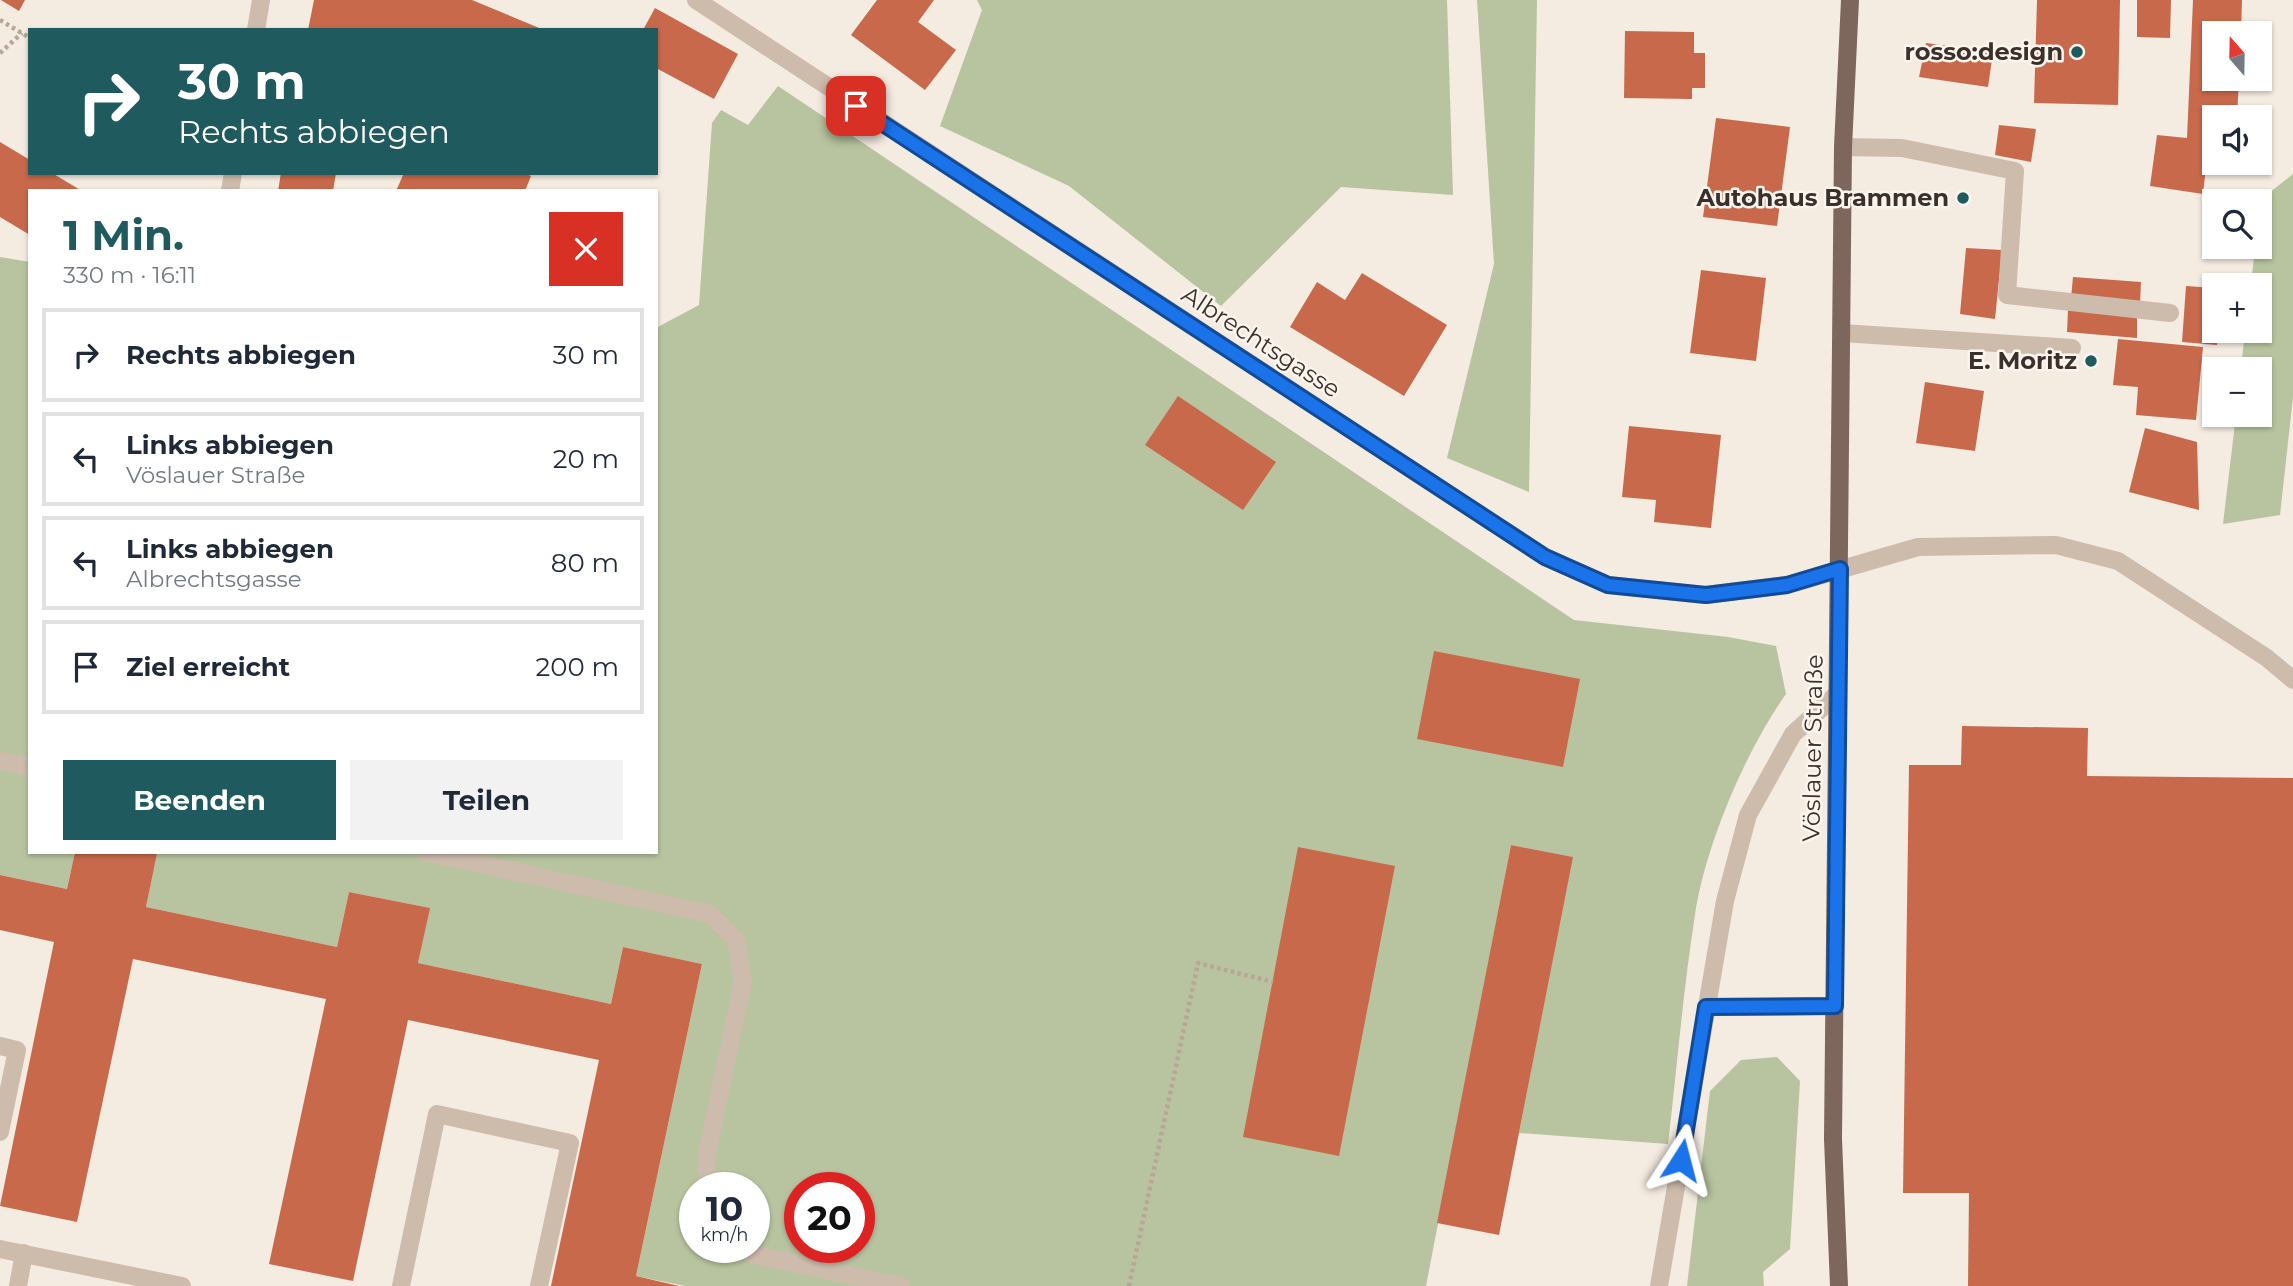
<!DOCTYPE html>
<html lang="de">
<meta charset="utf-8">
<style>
body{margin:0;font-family:Montserrat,sans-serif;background:#f2f2f3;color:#1f2937;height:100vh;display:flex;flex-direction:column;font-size:26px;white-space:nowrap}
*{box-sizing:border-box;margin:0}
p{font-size:23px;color:#747a83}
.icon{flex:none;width:38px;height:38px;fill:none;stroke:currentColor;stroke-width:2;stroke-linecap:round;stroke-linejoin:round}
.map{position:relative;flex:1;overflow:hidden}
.side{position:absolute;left:28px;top:189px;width:630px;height:665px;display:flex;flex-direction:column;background:#fff;border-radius:0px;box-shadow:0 2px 5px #0004}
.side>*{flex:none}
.top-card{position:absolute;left:28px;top:28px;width:630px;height:147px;border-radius:0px;box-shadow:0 2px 5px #0004;background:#1f5a5e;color:#fff;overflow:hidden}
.needle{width:46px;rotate:340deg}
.fabs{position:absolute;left:2202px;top:21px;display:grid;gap:14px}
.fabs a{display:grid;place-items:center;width:70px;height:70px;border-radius:0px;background:#fff;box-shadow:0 2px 5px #0004;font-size:35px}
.speed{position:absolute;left:679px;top:1172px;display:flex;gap:14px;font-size:35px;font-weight:700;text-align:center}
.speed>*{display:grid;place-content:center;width:91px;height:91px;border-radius:50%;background:#fff;box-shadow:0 2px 5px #0004;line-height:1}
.speed small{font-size:18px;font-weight:400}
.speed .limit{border:10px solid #d22;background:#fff;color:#111}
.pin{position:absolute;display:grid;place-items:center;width:60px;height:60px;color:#fff;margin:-30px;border-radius:14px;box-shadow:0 4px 10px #0006}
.me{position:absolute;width:77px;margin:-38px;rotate:9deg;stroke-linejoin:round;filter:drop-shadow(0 0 5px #0008)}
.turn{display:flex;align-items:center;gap:24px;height:147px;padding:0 35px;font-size:32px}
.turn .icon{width:91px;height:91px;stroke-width:2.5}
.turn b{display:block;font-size:49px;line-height:60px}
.round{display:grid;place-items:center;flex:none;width:74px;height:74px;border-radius:0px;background:#f2f2f3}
.overview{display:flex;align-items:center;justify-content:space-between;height:119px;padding:0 35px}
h1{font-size:42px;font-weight:700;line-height:52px;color:#1f5a5e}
.primary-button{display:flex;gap:14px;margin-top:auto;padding:14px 35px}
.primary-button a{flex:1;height:80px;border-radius:0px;background:#1f5a5e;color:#fff;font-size:28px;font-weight:700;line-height:80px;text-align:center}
.primary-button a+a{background:#f2f2f3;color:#1f2937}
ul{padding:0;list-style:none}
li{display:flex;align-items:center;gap:21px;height:94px;margin:0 14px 10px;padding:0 21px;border:4px solid #e0e1e3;border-radius:0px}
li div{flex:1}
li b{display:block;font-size:26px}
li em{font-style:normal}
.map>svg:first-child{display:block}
.green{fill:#b8c4a0;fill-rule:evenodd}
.building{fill:#c8694b}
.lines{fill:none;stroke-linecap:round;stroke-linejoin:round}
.path{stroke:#b9a596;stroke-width:4.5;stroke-dasharray:3.5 3.5;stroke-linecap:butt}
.minor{stroke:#cdbbac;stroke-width:18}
.major{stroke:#7d675c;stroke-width:18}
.route-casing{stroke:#114b97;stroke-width:18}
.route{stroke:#1a73e8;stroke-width:12}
.poi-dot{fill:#1f5a5e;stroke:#fbf5ee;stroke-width:2.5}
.labels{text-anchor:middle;stroke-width:5;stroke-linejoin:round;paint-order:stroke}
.poi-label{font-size:24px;font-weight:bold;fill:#3b302b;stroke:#fbf5ee;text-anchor:end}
.street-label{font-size:24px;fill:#3b302b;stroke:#fbf5ee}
</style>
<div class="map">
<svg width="2293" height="1286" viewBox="0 0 2293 1286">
<rect width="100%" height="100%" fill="#f4ebe1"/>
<!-- green -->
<path class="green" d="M977 0H1447L1453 195 1341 187 1221 306 1069 186 940 126 982 10Z
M1477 0H1537L1529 492 1447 458 1494 264Z
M778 86 1574 620 1728 637 1776 646 1786 694C1746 750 1705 846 1695 915 1683 991 1677 1068 1668 1144L1519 1133 1572 857 1511 845 1426 1286H685L636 1276 702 964 623 947 611 1004 418 963 429 908 349 892 337 947 146 907 156 853 152 852H656V328L699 305 712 123 721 110 748 125ZM695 1188H754V1248H695ZM800 1188H859V1248H800Z
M2293 174V397L2280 515 2223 524 2236 415H2259V369H2241L2245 331H2259V285H2251L2255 247H2259L2260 200Z
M0 257 30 262V852H75L67 889 0 875Z
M1777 1057 1800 1081 1790 1249 1763 1272 1764 1286H1687L1710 1091 1741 1060Z"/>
<!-- building -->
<path class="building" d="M1 0H25L19 11Z
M314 0H472L544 30H308Z
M877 0H934L918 22 956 50 925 90 851 35Z
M2037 0H2120L2118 105 2034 103Z
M2137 0H2171L2170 38 2137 37Z
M2193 0H2242L2241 33H2214V79H2239L2237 117H2214V140H2209L2203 194 2150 186 2157 135 2187 138Z
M655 8 738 54 714 99 656 68V30H643Z
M1625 31 1694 32V53H1705V88H1692V99L1624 98Z
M1926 43 1993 52 1988 87 1919 77Z
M1716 118 1790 127 1777 226 1703 217Z
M1999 125 2036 129 2031 162 1995 155Z
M0 142 30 160V173H52L82 191H30V235L0 217Z
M281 173H336L333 191H278Z
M404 173H524L531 176 525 191H396Z
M1966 248 2002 250 1995 319 1960 314Z
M1701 270 1766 278 1756 361 1690 353Z
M1362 273 1447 325 1404 396 1290 327 1317 282 1345 300Z
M2073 277 2141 282 2140 304 2071 298Z
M2186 286 2214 288V331H2218L2217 345 2182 342Z
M2068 310 2137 317V338L2067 332Z
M2118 339 2203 347 2196 420 2136 415 2138 387 2113 385Z
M1925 382 1984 391 1975 451 1916 443Z
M1178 396 1276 462 1243 510 1145 445Z
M1629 426 1721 435 1711 528 1654 522 1656 500 1622 497Z
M2145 428 2197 442 2199 510 2129 492Z
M1434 651 1580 679 1563 767 1417 739Z
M1962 726 2088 728 2087 776 2293 778V1286H1968L1969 1193H1903L1909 765H1961Z
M1511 845 1573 857 1499 1235 1437 1223Z
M1298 847 1395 866 1339 1156 1243 1137Z
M75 852 157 853 146 907 337 947 349 892 430 908 418 963 611 1004 623 947 702 964 636 1276 679 1286H551L599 1060 408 1020 353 1281 269 1264 326 999 133 959 77 1222 0 1206 54 942 0 930V875L67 889Z"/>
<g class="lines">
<!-- path -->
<path class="path" d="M0 20 30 38
M0 53 22 33
M1129 1286 1198 963 1273 982"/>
<!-- minor -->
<path class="minor" d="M696 0 1545 557 1608 585 1705 595 1787 585 1918 547 2056 545 2118 561 2267 658 2293 680
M256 30 261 0
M1843 147 1902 148 2015 171 2007 295 2170 313
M230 191 233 173
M1842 333 2072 348
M0 761 30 767
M425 852 710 914 736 940 743 981 706 1159 708 1188
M1706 1007 1835 1006
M0 1046 17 1050 0 1132
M744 1248 751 1254 901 1286
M0 1249 182 1286
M18 1286 24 1253
M401 1286 437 1114 570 1143 539 1286
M1659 1286 1725 901 1748 815 1793 734 1837 694"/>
<!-- major -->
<path class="major" d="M1839 1286 1833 1139 1843 147 1850 0"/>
</g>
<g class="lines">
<!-- route casing -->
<g class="route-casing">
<path id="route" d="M856 106 1545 557 1608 585 1706 595 1787 585 1840 569 1835 1006 1706 1007 1681 1160"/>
</g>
<!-- route -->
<use href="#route" class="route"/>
</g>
<!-- markers -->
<g class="poi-dot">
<circle cx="2077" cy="52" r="7"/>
<circle cx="1963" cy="198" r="7"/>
<circle cx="2091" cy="361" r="7"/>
</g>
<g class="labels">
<!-- poi labels -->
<g class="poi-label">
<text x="2063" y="60">rosso:design</text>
<text x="1949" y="206">Autohaus Brammen</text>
<text x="2077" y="369">E. Moritz</text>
</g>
<!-- street labels -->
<g class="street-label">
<text transform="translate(1261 342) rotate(33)" y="8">Albrechtsgasse</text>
<text transform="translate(1813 748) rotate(-89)" y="8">Vöslauer Straße</text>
</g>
</g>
</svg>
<div class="fabs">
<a><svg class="needle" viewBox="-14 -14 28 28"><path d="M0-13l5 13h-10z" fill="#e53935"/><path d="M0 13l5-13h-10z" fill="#747a83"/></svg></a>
<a><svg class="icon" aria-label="sound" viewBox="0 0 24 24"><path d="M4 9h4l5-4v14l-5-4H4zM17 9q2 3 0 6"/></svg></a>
<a><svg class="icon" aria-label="search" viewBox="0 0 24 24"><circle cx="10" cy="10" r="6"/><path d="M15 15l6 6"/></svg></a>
<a>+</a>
<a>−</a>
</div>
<div class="speed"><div>10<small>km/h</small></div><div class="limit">20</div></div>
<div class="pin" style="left:856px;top:106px;background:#d93025"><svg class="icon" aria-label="arrive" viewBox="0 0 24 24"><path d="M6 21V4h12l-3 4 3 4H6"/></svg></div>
<svg class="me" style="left:1681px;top:1160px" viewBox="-20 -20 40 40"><path d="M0-17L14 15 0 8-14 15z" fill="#1a73e8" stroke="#fff" stroke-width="4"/></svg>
<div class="top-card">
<div class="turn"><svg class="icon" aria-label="right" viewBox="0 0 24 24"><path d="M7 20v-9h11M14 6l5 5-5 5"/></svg><div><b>30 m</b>Rechts abbiegen</div></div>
</div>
<section class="side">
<div class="overview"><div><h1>1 Min.</h1><p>330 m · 16:11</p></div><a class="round" style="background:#d93025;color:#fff"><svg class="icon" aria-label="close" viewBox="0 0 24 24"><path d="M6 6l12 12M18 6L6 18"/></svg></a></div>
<ul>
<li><svg class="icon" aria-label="right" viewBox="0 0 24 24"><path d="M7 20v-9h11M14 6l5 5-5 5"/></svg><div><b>Rechts abbiegen</b></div><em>30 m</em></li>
<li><svg class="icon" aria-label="left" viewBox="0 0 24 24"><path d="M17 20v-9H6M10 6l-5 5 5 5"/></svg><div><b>Links abbiegen</b><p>Vöslauer Straße</p></div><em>20 m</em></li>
<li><svg class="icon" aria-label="left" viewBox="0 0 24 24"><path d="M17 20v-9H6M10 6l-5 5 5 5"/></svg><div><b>Links abbiegen</b><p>Albrechtsgasse</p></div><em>80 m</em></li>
<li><svg class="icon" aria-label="arrive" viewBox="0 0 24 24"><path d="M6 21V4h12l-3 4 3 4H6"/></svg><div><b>Ziel erreicht</b></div><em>200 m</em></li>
</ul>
<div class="primary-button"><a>Beenden</a><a>Teilen</a></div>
</section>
</div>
